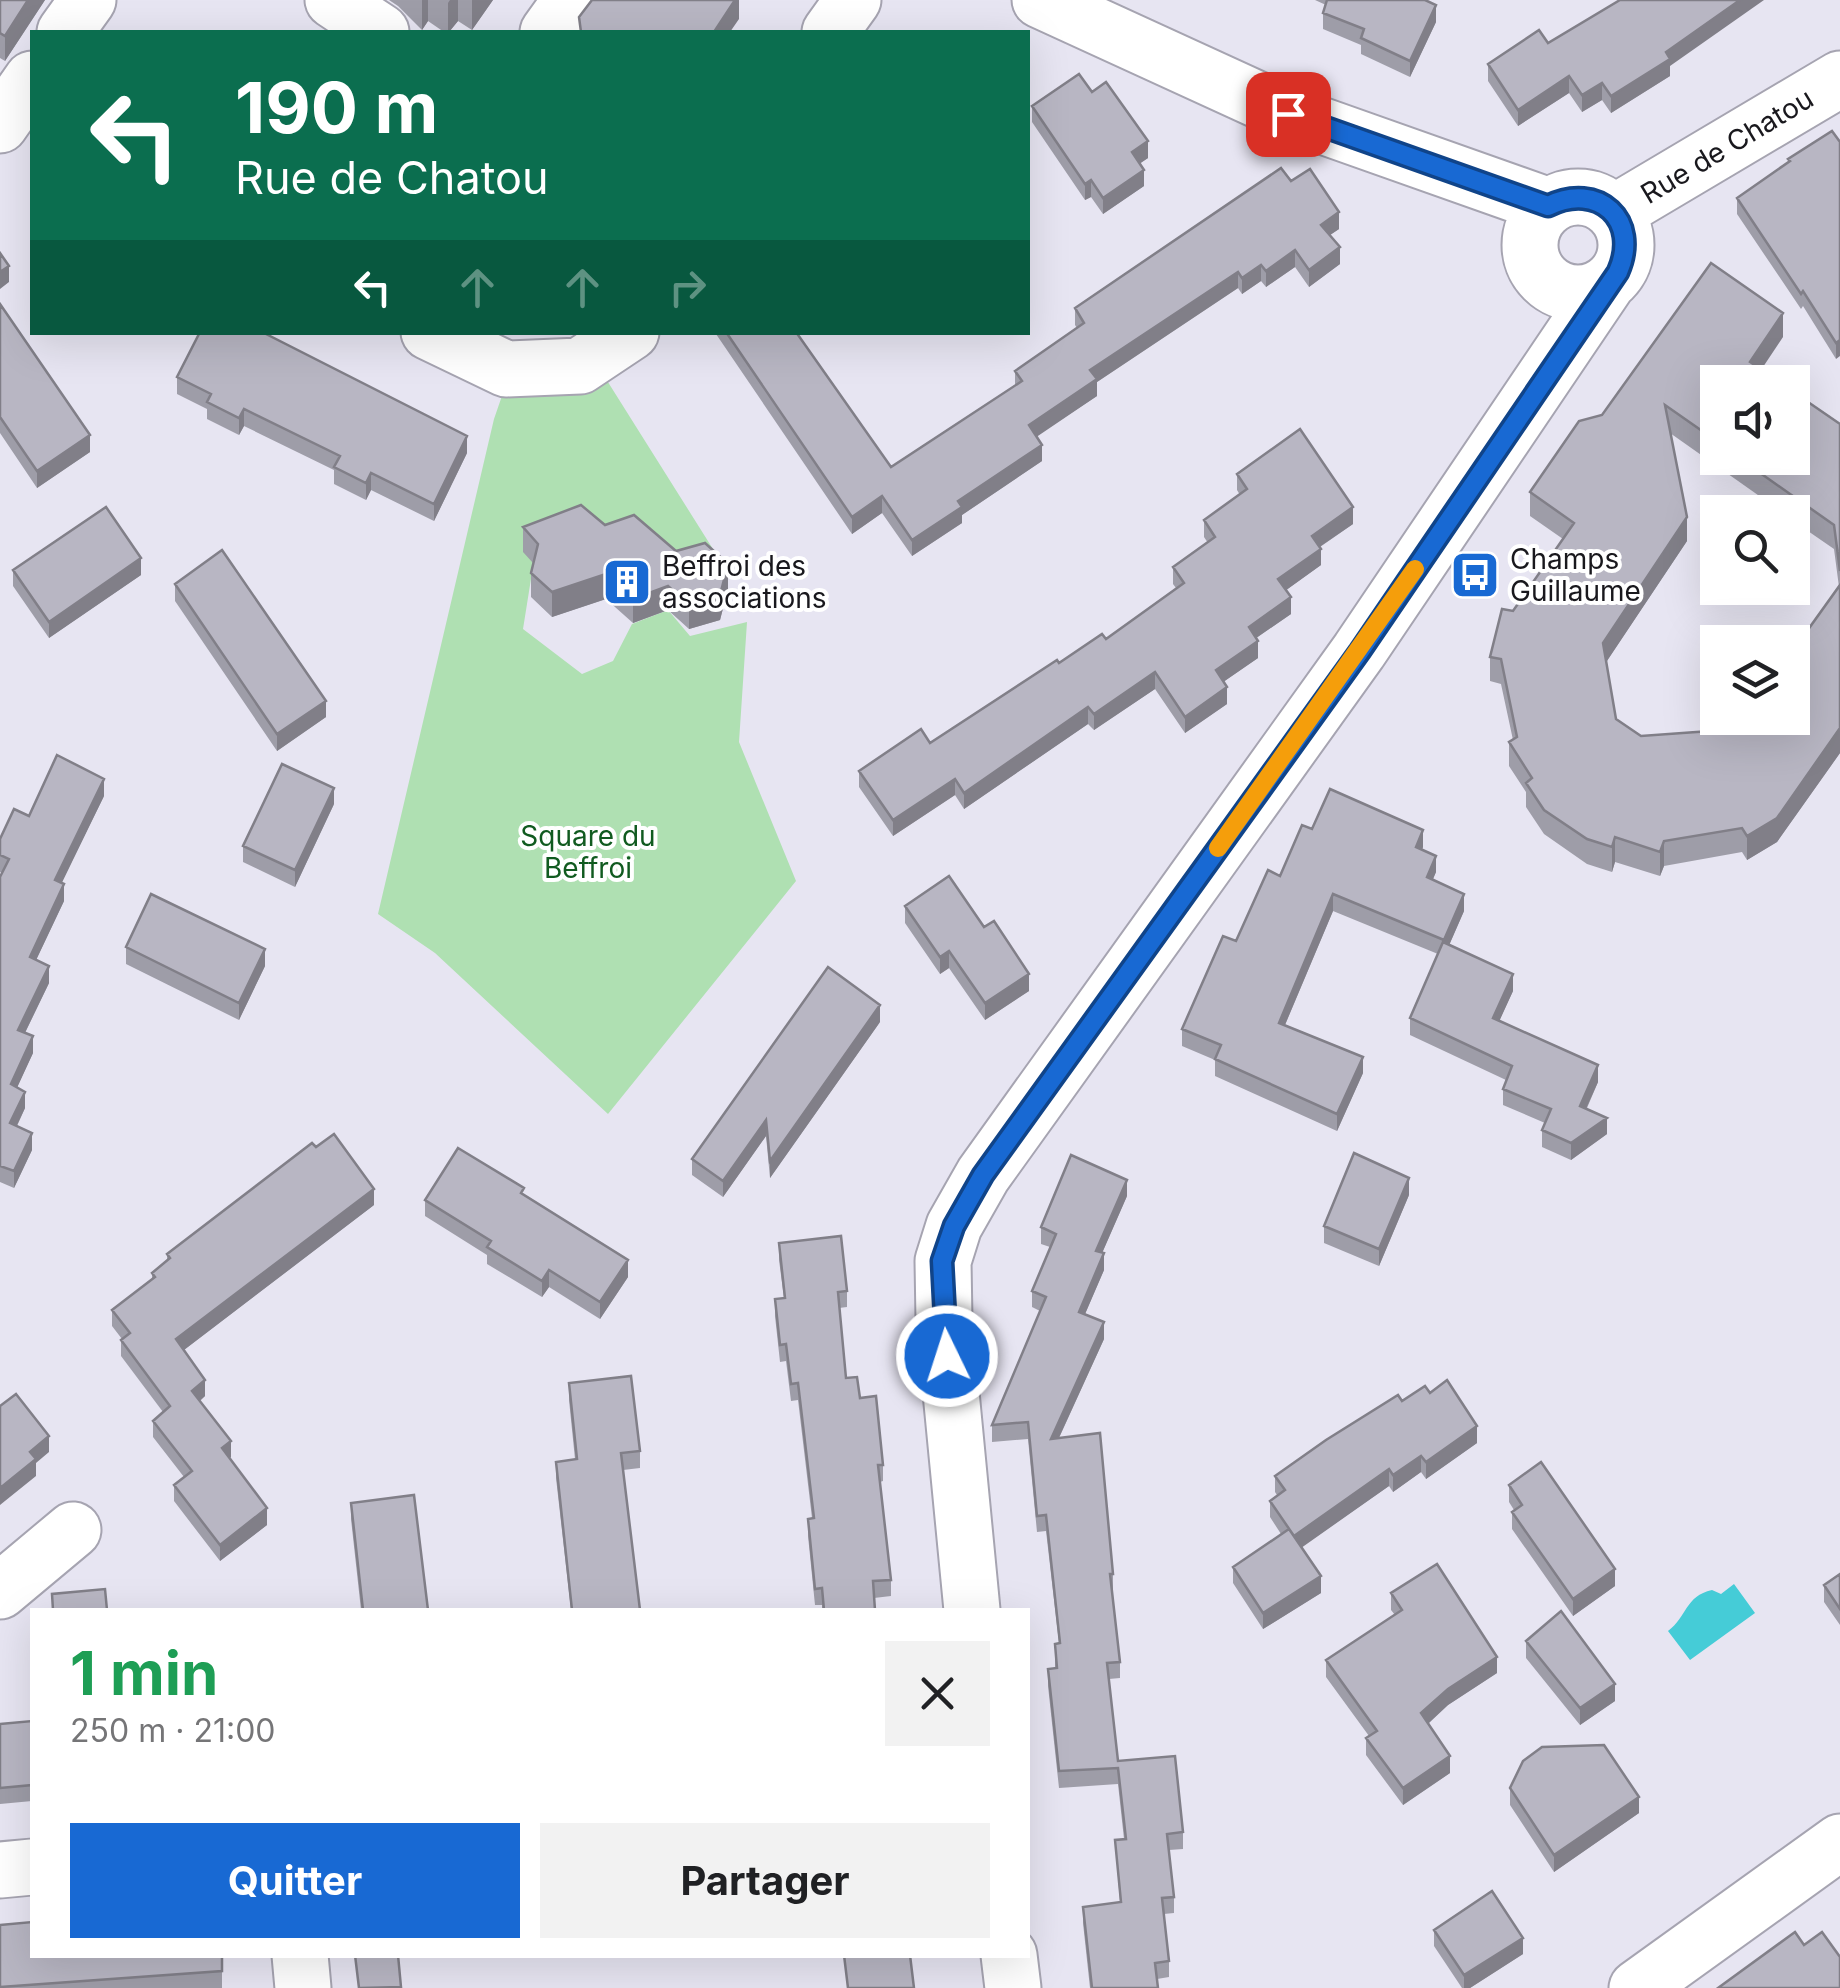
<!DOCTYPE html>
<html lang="fr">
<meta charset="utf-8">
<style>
body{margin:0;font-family:Inter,sans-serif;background:#f2f2f2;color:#202124;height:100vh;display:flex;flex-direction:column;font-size:38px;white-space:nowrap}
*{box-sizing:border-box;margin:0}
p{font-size:32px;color:#757577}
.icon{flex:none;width:55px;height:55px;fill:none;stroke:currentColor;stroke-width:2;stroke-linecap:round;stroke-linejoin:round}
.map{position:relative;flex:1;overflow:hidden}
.sheet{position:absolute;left:30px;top:1608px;width:1000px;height:350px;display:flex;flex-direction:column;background:#fff;border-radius:0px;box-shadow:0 10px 40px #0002}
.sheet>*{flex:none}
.banner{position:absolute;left:30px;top:30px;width:1000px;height:305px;border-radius:0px;box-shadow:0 10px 40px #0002;background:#0b6e4f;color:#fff;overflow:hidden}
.controls{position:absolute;left:1700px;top:365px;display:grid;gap:20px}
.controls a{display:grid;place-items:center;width:110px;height:110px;border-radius:0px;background:#fff;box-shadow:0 10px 40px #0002;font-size:50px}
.pin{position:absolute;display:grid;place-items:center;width:85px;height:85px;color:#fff;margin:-42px;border-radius:20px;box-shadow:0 5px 15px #0006}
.me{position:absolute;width:110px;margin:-55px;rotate:356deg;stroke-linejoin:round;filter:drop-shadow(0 0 8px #0008)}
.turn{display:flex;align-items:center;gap:35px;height:210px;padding:0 40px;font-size:45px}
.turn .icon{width:130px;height:130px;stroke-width:2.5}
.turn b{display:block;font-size:70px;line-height:85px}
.lanes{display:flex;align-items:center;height:95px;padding:0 40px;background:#0003;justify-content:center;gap:50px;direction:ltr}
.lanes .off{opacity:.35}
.round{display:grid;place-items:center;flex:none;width:105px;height:105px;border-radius:0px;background:#f2f2f2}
.summary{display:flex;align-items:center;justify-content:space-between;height:170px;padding:0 40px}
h1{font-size:60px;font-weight:700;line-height:75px;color:#1e9e55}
.button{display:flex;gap:20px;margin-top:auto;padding:20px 40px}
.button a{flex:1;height:115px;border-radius:0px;background:#1869d3;color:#fff;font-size:40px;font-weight:700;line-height:115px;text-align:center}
.button a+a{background:#f2f2f2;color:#202124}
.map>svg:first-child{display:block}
.green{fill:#afe0b2}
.water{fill:#45ccd7}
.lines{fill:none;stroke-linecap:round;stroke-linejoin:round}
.minor-casing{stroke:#a6a4b1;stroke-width:59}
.minor{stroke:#fff;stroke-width:55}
.wall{fill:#9e9da8;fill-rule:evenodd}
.shaded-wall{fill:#817f88}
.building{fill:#b8b6c3;stroke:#817f88;stroke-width:2.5}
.route-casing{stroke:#104489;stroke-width:25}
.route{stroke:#1869d3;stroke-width:18}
.slow{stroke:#f59e0b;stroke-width:18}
.labels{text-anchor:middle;stroke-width:8;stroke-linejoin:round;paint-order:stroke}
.street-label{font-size:28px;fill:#19181d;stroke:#fff}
.poi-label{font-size:28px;fill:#19181d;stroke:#fff;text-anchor:start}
.park-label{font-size:28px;fill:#115b20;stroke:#fff}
</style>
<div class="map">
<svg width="1840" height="1988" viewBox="0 0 1840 1988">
<rect width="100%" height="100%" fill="#e7e5f2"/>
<!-- green -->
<path class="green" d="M601 371 718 557 538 535 523 629 582 674 613 661 632 624 668 610 690 636 747 622 739 742 796 881 608 1114 435 953 378 914 494 419 504 390Z"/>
<!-- water -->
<path class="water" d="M1734 1584 1755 1613 1690 1660 1668 1631C1687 1617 1685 1596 1712 1590L1721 1594Z"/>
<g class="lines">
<!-- minor casing -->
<g class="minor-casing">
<path id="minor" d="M333 0 381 32
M1040 0 1289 114 1549 206
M65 32 88 0
M548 32 571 0
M830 32 853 0
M0 125 32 79
M1530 245a48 48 0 1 1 96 0a48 48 0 1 1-96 0Z
M1614 213 1840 79
M429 332 506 369 580 366 631 332
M0 1591 73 1530
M972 1610 944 1320 943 1261 954 1226 983 1175 1359 651 1607 284
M0 1870 32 1867
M300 1955 303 1988
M1009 1955 1013 1988
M1637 1988 1840 1842"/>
</g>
<!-- minor -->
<use href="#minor" class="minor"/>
</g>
<!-- wall -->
<path class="wall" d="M0 0H45L5 61 0 58Z
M389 0H493L472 30 458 21 449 32H444L428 21 422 30 398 6Z
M1315 0H1425L1436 22 1410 77 1361 54V45L1323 29V13L1326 5Z
M1548 43 1670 66V76L1611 113 1602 100 1582 112 1569 93 1518 126 1488 81V64Z
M1092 92 1148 158 1140 163 1144 186 1103 214 1091 197 1085 200 1032 122V106Z
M1840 142 1836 359 1803 306 1801 309 1737 214V198L1788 162V159Z
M1291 181 1339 229 1330 235 1340 264 1309 287 1295 267 1266 287 1261 281 1242 294 1238 288 1097 382V396L1036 436 1042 461 962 515V523L912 556 882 513 852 534 716 334V332H796L891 467 1015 386V371L1077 328 1075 325V308Z
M0 304 90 452 37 488 0 433Z
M1783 337 1718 382V458H1792L1840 424V753L1777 842 1747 860 1742 852 1664 866 1660 876 1615 862 1612 872 1587 864 1544 834 1526 807V792L1509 766V742L1513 740 1501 684 1490 681V657L1563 539 1530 516V492L1602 415ZM1670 433 1782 512H1792V520L1834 549 1839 587 1739 728 1641 736 1616 719 1606 662 1687 541Z
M177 377 467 453 434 521 371 490 366 500 334 484V470L244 426 239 435 207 419V409L177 394Z
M1237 474 1353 524 1320 547 1321 565 1286 590 1291 614 1256 638 1258 658 1223 682 1227 704 1185 733 1155 689 1094 730 1088 724 964 809 955 795 893 836 859 787V771L930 743 1059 663 1106 639 1176 588 1173 584V567L1208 543 1204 537V520L1240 495 1237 490Z
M605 525 676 551 728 589 720 620 689 629 668 610 633 623 606 599 552 617 531 597V573L533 563 523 552V527Z
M13 570 141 575 49 638 13 586Z
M175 584 326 717 277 751 175 601Z
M104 796 61 883 64 901 36 960 49 983 25 1033 33 1053 17 1087 25 1108 17 1126 32 1150 14 1188 0 1182V877L2 873 0 872V839L29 816Z
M334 804 295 887 243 862V846Z
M1312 829 1423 847 1422 850 1436 872 1432 880 1464 911 1449 945 1513 991 1499 1021 1598 1082 1587 1108 1607 1134 1571 1160 1542 1147V1130L1545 1123 1503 1105V1089L1506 1080 1410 1035V1018L1438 954 1333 911 1285 1025 1363 1073 1337 1131 1215 1076V1060L1182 1046V1029L1236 941Z
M905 906 1029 991 985 1020 949 968 940 974 905 923Z
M126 947 265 966 239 1020 126 964Z
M880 1022 770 1178 766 1136 723 1197 692 1175V1159Z
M524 1195 628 1277 600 1319 549 1287 542 1297 487 1264V1255L425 1216V1200Z
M1409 1195 1379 1266 1324 1243V1226Z
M1127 1196 1102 1253 1104 1270 1085 1314 1104 1339 1059 1438 1113 1574V1590H1112L1120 1662V1678L1109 1679 1118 1761 1183 1832V1849L1169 1850 1174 1897V1913L1164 1914 1169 1961V1977L1157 1979 1158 1988H1090L1083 1923V1907L1120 1902 1115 1840 1124 1839 1118 1784 1059 1788 1048 1686V1669L1055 1668V1644L1059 1643 1046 1531 1037 1532 1028 1439 992 1442V1425L1040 1311 1032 1307V1291L1050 1247 1041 1244V1227Z
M374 1205 184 1350 205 1396 200 1401 231 1457 229 1458 267 1525 220 1561 174 1501V1485L184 1477 153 1437V1421L163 1412 121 1356V1340L122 1339 112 1326V1310L152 1279V1273L167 1261V1254Z
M779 1243 847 1291V1307L839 1308 846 1378 860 1398 883 1465V1481L880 1482 891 1580V1596L874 1598 875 1610H822V1605H815L808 1536V1519L812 1518 798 1400 791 1401 786 1361 780 1362 775 1316V1299L784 1298 779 1260Z
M569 1383 640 1451V1468L623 1470 640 1610H571L556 1478V1462L575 1459 569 1400Z
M1402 1401 1477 1443 1426 1479 1421 1472 1393 1492 1389 1486 1301 1547 1321 1593 1263 1629 1233 1583V1567L1281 1534 1270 1517V1501L1277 1495 1275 1492V1476Z
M1509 1485 1615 1586 1573 1616 1512 1529V1512L1514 1510 1509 1502Z
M351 1503 428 1610H361L351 1519Z
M1840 1574V1625L1824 1602V1585Z
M1391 1593 1497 1673 1448 1705 1428 1724 1450 1773 1403 1805 1366 1755V1738L1369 1736 1326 1677V1660L1395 1615 1391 1610Z
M1526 1641 1615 1701 1580 1725 1526 1658Z
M32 1721V1801L0 1804V1724Z
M1510 1788 1639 1813 1554 1872 1510 1805Z
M0 1925 222 1955V1988H0Z
M1434 1930 1523 1954 1470 1988H1462L1434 1946Z"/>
<!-- shaded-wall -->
<path class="shaded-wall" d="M28 0H45L5 61V36Z
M422 0H428V21L422 30Z
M450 0H458V21L449 32H448V3Z
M472 0H493L472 30Z
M730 0H739V19L730 32H714Z
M1740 0H1764L1670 66V76L1611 113V96L1666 52Z
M1436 5V22L1410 77V61Z
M1569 76V93L1518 126V110Z
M1602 83V100L1582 112V95Z
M1148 141V158L1132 169V152Z
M1144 170V186L1103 214V198Z
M1091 180V197L1085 200V184Z
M1339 212V229L1321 241V225Z
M1340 247V264L1309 287V270Z
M1295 250V267L1266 287V271Z
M1261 265V281L1242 294V278Z
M9 266V282L0 289V272Z
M1238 272V288L1097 382V396L1029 442V425L1090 370Z
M1783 313V337L1753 382 1750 362Z
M1840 340V356L1836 359V343Z
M244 409V426L239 435V418Z
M90 435V452L37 488V471Z
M467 436V453L434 521V504Z
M1042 445V461L962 515V523L912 556V540L958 501Z
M371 473V490L366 500V483Z
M882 496V513L852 534V517Z
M1353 507V524L1312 552V536Z
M1687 517V541L1603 667V643Z
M1321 549V565L1278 596V579Z
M141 558V575L49 638V622Z
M728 564V589L720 620 689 629V605Z
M606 574V599L552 617V592Z
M668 586V610L633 623V599Z
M1291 597V614L1249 643V627Z
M1258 641V658L1216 687V670Z
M1155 672V689L1094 730V714Z
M1227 687V704L1185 733V717Z
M326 701V717L277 751V734Z
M1088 707V724L964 809V793Z
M1840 728V753L1777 842 1747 860V836Z
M104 779V796L55 897V880Z
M955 779V795L893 836V820Z
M334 788V804L295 887V870Z
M1423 830V847L1416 864V847Z
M1615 837V862L1612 872V847Z
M1664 841V866L1660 876V852Z
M1436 856V872L1427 894V877Z
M64 884V901L30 973V957Z
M1333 894V911L1279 1039V1023Z
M1464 894V911L1444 957V940Z
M265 949V966L239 1020V1003Z
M949 951V968L940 974V957Z
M49 966V983L18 1047V1030Z
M1029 974V991L985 1020V1003Z
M1513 974V991L1493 1035V1018Z
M880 1005V1022L770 1178V1161Z
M33 1036V1053L11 1101V1084Z
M1363 1057V1073L1337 1131V1114Z
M1598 1065V1082L1580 1122V1106Z
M25 1092V1108L10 1140V1123Z
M1607 1118V1134L1571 1160V1143Z
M766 1120V1136L723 1197V1181Z
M32 1133V1150L14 1188V1171Z
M1409 1178V1195L1379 1266V1249Z
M1127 1180V1196L1096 1267V1251Z
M374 1189V1205L176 1356V1339Z
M1104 1253V1270L1079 1328V1312Z
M628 1260V1277L600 1319V1302Z
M549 1270V1287L542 1297V1281Z
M1104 1322V1339L1051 1455V1439Z
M205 1380V1396L192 1407V1391Z
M1477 1426V1443L1426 1479V1462Z
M49 1436V1452L36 1463V1476L0 1505V1488L30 1452Z
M231 1441V1457L222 1464V1448Z
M1421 1456V1472L1393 1492V1475Z
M1389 1469V1486L1294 1553V1536Z
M267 1508V1525L220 1561V1545Z
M1615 1569V1586L1573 1616V1599Z
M1321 1576V1593L1263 1629V1613Z
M1497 1657V1673L1448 1705 1421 1730V1713L1448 1689Z
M1615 1684V1701L1580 1725V1708Z
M1450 1756V1773L1403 1805V1788Z
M1639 1797V1813L1554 1872V1855Z
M1523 1938V1954L1470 1988H1464V1975Z"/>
<!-- building -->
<path class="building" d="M0 0H28L5 36 0 33Z
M592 0H735L714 32H581L579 17Z
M1327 0H1425L1436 5 1410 61 1361 38 1364 29 1323 13Z
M1620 0H1740L1666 52 1670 59 1611 96 1602 83 1582 95 1569 76 1518 110 1488 64 1539 30 1548 43Z
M1079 74 1092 92 1106 82 1148 141 1132 152 1144 170 1103 198 1091 180 1085 184 1032 106Z
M1832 131 1840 142V340L1836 343 1803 291 1801 294 1737 198 1790 161 1788 159Z
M1281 168 1291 181 1310 169 1339 212 1321 225 1340 247 1309 270 1295 250 1266 271 1261 265 1242 278 1238 272 1090 370 1097 379 1029 425 1042 445 958 501 962 507 912 540 882 496 852 517 726 332H796L891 467 1022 381 1015 371 1084 323 1075 308Z
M0 253 9 266 0 272Z
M1711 263 1783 313 1750 362 1780 382H1718V442L1665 405 1687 517 1603 643 1616 719 1641 736 1724 730 1731 722 1739 728 1747 718H1792V652L1840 585V728L1777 818 1747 836 1742 828 1664 841 1660 852 1615 837 1612 847 1587 839 1544 810 1526 783 1532 778 1509 742 1517 737 1501 659 1490 657 1502 609 1513 611 1574 523 1530 492 1579 421 1602 415Z
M0 304 90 435 37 471 0 417Z
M200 332H262L467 436 434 504 371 473 366 483 334 467 340 456 244 409 239 418 207 402 211 394 177 377Z
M1792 391 1840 424V571L1834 525 1739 458H1792Z
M1300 429 1353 507 1312 536 1321 549 1278 579 1291 597 1249 627 1258 641 1216 670 1227 687 1185 717 1155 672 1094 714 1088 707 964 793 955 779 893 820 859 771 921 729 930 743 1057 660 1059 663 1102 634 1106 639 1184 583 1173 567 1215 537 1204 520 1247 489 1237 474Z
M581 505 605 525 634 515 676 551 705 543 728 564 720 595 689 605 668 586 633 599 606 574 552 592 531 573 538 544 523 527Z
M106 507 141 558 49 622 13 570Z
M222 550 326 701 277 734 175 584Z
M57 755 104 779 55 880 64 884 30 957 49 966 18 1030 33 1036 11 1084 25 1092 10 1123 32 1133 14 1171 0 1166V877L9 859 0 855V839L14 809 29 816Z
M282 764 334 788 295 870 243 846Z
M1330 789 1423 830 1416 847 1436 856 1427 877 1464 894 1444 940 1333 894 1279 1023 1363 1057 1337 1114 1215 1059 1221 1045 1182 1029 1223 936 1236 941 1268 870 1280 876 1302 825 1312 829Z
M949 876 984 927 994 921 1029 974 985 1003 949 951 940 957 905 906Z
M151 894 265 949 239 1003 126 947Z
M1443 942 1513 974 1493 1018 1598 1065 1580 1106 1607 1118 1571 1143 1542 1130 1551 1109 1503 1089 1512 1066 1410 1018Z
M828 967 880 1005 770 1161 766 1120 723 1181 692 1159Z
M334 1134 374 1189 176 1339 205 1380 192 1391 231 1441 222 1448 267 1508 220 1545 174 1485 192 1471 153 1421 170 1406 121 1340 130 1333 112 1310 155 1277 152 1273 170 1258 167 1254 312 1143 316 1147Z
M458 1148 524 1188 521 1193 628 1260 600 1302 549 1270 542 1281 487 1247 491 1241 425 1200Z
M1354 1153 1409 1178 1379 1249 1324 1226Z
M1071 1155 1127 1180 1096 1251 1104 1253 1079 1312 1104 1322 1051 1439 1100 1433 1113 1574H1110L1120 1662 1107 1663 1118 1761 1175 1756 1183 1832 1167 1834 1174 1897 1162 1898 1169 1961 1155 1963 1158 1988H1092L1083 1907 1121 1902 1115 1840 1126 1839 1118 1768 1059 1771 1048 1669 1057 1668 1055 1644 1060 1643 1046 1515 1037 1516 1028 1422 992 1425 1046 1297 1032 1291 1056 1234 1041 1227Z
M841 1236 847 1291 838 1292 846 1378 857 1377 860 1398 876 1396 883 1465H878L891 1580 873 1581 875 1610H824L822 1588 815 1589 808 1519 814 1518 798 1383 791 1384 786 1344 780 1345 775 1299 785 1298 779 1243Z
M631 1376 640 1451 621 1453 640 1610H572L556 1462 577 1459 569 1383Z
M1447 1380 1477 1426 1426 1462 1421 1456 1393 1475 1389 1469 1294 1536 1270 1501 1285 1490 1275 1476 1326 1440 1398 1395 1402 1401 1425 1386 1430 1393Z
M16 1394 49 1436 30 1452 36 1459 0 1488V1406Z
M1541 1462 1615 1569 1573 1599 1512 1512 1522 1505 1509 1485Z
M414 1495 428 1610H363L351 1503Z
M1289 1529 1321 1576 1263 1613 1233 1567Z
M1437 1564 1497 1657 1448 1689 1421 1713 1450 1756 1403 1788 1366 1738 1377 1731 1326 1660 1402 1610 1391 1593Z
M1840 1574V1609L1824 1585Z
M105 1589 107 1610H53L52 1594Z
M1561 1611 1615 1684 1580 1708 1526 1641Z
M32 1721V1785L0 1788V1724Z
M1604 1745 1639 1797 1554 1855 1510 1788 1523 1761 1542 1747Z
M1492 1891 1523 1938 1464 1975 1434 1930Z
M32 1922V1955H222V1971L0 1987V1925Z
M1795 1932 1804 1945 1822 1932 1840 1957V1988H1718Z
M355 1955H398L401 1987 359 1988Z
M844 1955H910L914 1988H848Z"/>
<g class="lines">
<!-- route casing -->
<g class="route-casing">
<path id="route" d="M947 1356 942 1261 954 1226 983 1175 1360 651 1618 272C1641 220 1598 181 1548 206L1288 114"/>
</g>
<!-- route -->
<use href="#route" class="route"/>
<!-- slow -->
<path class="slow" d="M1218 848 1415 569"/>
</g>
<!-- icons -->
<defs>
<g id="bus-square" transform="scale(2.5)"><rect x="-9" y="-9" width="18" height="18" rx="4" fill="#1869d3" stroke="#fff"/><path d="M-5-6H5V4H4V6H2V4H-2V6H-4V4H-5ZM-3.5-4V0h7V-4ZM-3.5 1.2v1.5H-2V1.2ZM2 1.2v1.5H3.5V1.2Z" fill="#fff"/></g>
<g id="building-square" transform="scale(2.5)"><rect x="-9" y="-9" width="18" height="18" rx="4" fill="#1869d3" stroke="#fff"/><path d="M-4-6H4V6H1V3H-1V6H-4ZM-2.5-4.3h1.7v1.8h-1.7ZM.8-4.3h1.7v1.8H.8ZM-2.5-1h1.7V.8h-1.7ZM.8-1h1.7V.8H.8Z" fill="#fff"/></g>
</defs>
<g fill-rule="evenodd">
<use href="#bus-square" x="1475" y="575"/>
<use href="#building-square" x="627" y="582"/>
</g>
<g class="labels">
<!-- street labels -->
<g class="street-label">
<text transform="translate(1727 146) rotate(-31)" y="10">Rue de Chatou</text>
</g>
<!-- poi labels -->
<g class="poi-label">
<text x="1510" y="569">Champs<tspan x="1510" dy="32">Guillaume</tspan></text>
<text x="662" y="576">Beffroi des<tspan x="662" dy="32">associations</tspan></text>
</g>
<!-- park labels -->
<g class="park-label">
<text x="588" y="846">Square du<tspan x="588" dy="32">Beffroi</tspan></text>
</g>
</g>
</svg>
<div class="controls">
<a><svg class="icon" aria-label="sound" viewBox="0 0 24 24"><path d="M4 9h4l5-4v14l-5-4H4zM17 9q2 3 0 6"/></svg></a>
<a><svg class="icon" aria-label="search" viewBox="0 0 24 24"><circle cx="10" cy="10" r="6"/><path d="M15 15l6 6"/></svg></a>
<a><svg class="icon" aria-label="layers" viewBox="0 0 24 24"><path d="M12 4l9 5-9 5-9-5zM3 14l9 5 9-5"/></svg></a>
</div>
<div class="pin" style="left:1288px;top:114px;background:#d93025"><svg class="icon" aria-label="arrive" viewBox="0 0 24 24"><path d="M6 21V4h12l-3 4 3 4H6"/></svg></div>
<svg class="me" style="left:947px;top:1356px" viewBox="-20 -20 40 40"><circle r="17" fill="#1869d3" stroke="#fff" stroke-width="3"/><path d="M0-11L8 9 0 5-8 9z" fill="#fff"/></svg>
<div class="banner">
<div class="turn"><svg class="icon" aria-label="left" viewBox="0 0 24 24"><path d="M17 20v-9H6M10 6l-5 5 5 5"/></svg><div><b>190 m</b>Rue de Chatou</div></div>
<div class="lanes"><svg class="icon" aria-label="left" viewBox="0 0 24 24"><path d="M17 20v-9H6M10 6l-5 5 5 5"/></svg><svg class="icon off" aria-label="ahead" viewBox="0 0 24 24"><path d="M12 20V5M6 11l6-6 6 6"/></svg><svg class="icon off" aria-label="ahead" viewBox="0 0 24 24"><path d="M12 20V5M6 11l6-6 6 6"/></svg><svg class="icon off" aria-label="right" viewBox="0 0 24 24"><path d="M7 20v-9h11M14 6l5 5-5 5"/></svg></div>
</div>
<section class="sheet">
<div class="summary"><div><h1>1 min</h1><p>250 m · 21:00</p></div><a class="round"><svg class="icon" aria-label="close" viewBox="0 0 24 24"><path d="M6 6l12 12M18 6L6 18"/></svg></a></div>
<div class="button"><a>Quitter</a><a>Partager</a></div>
</section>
</div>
